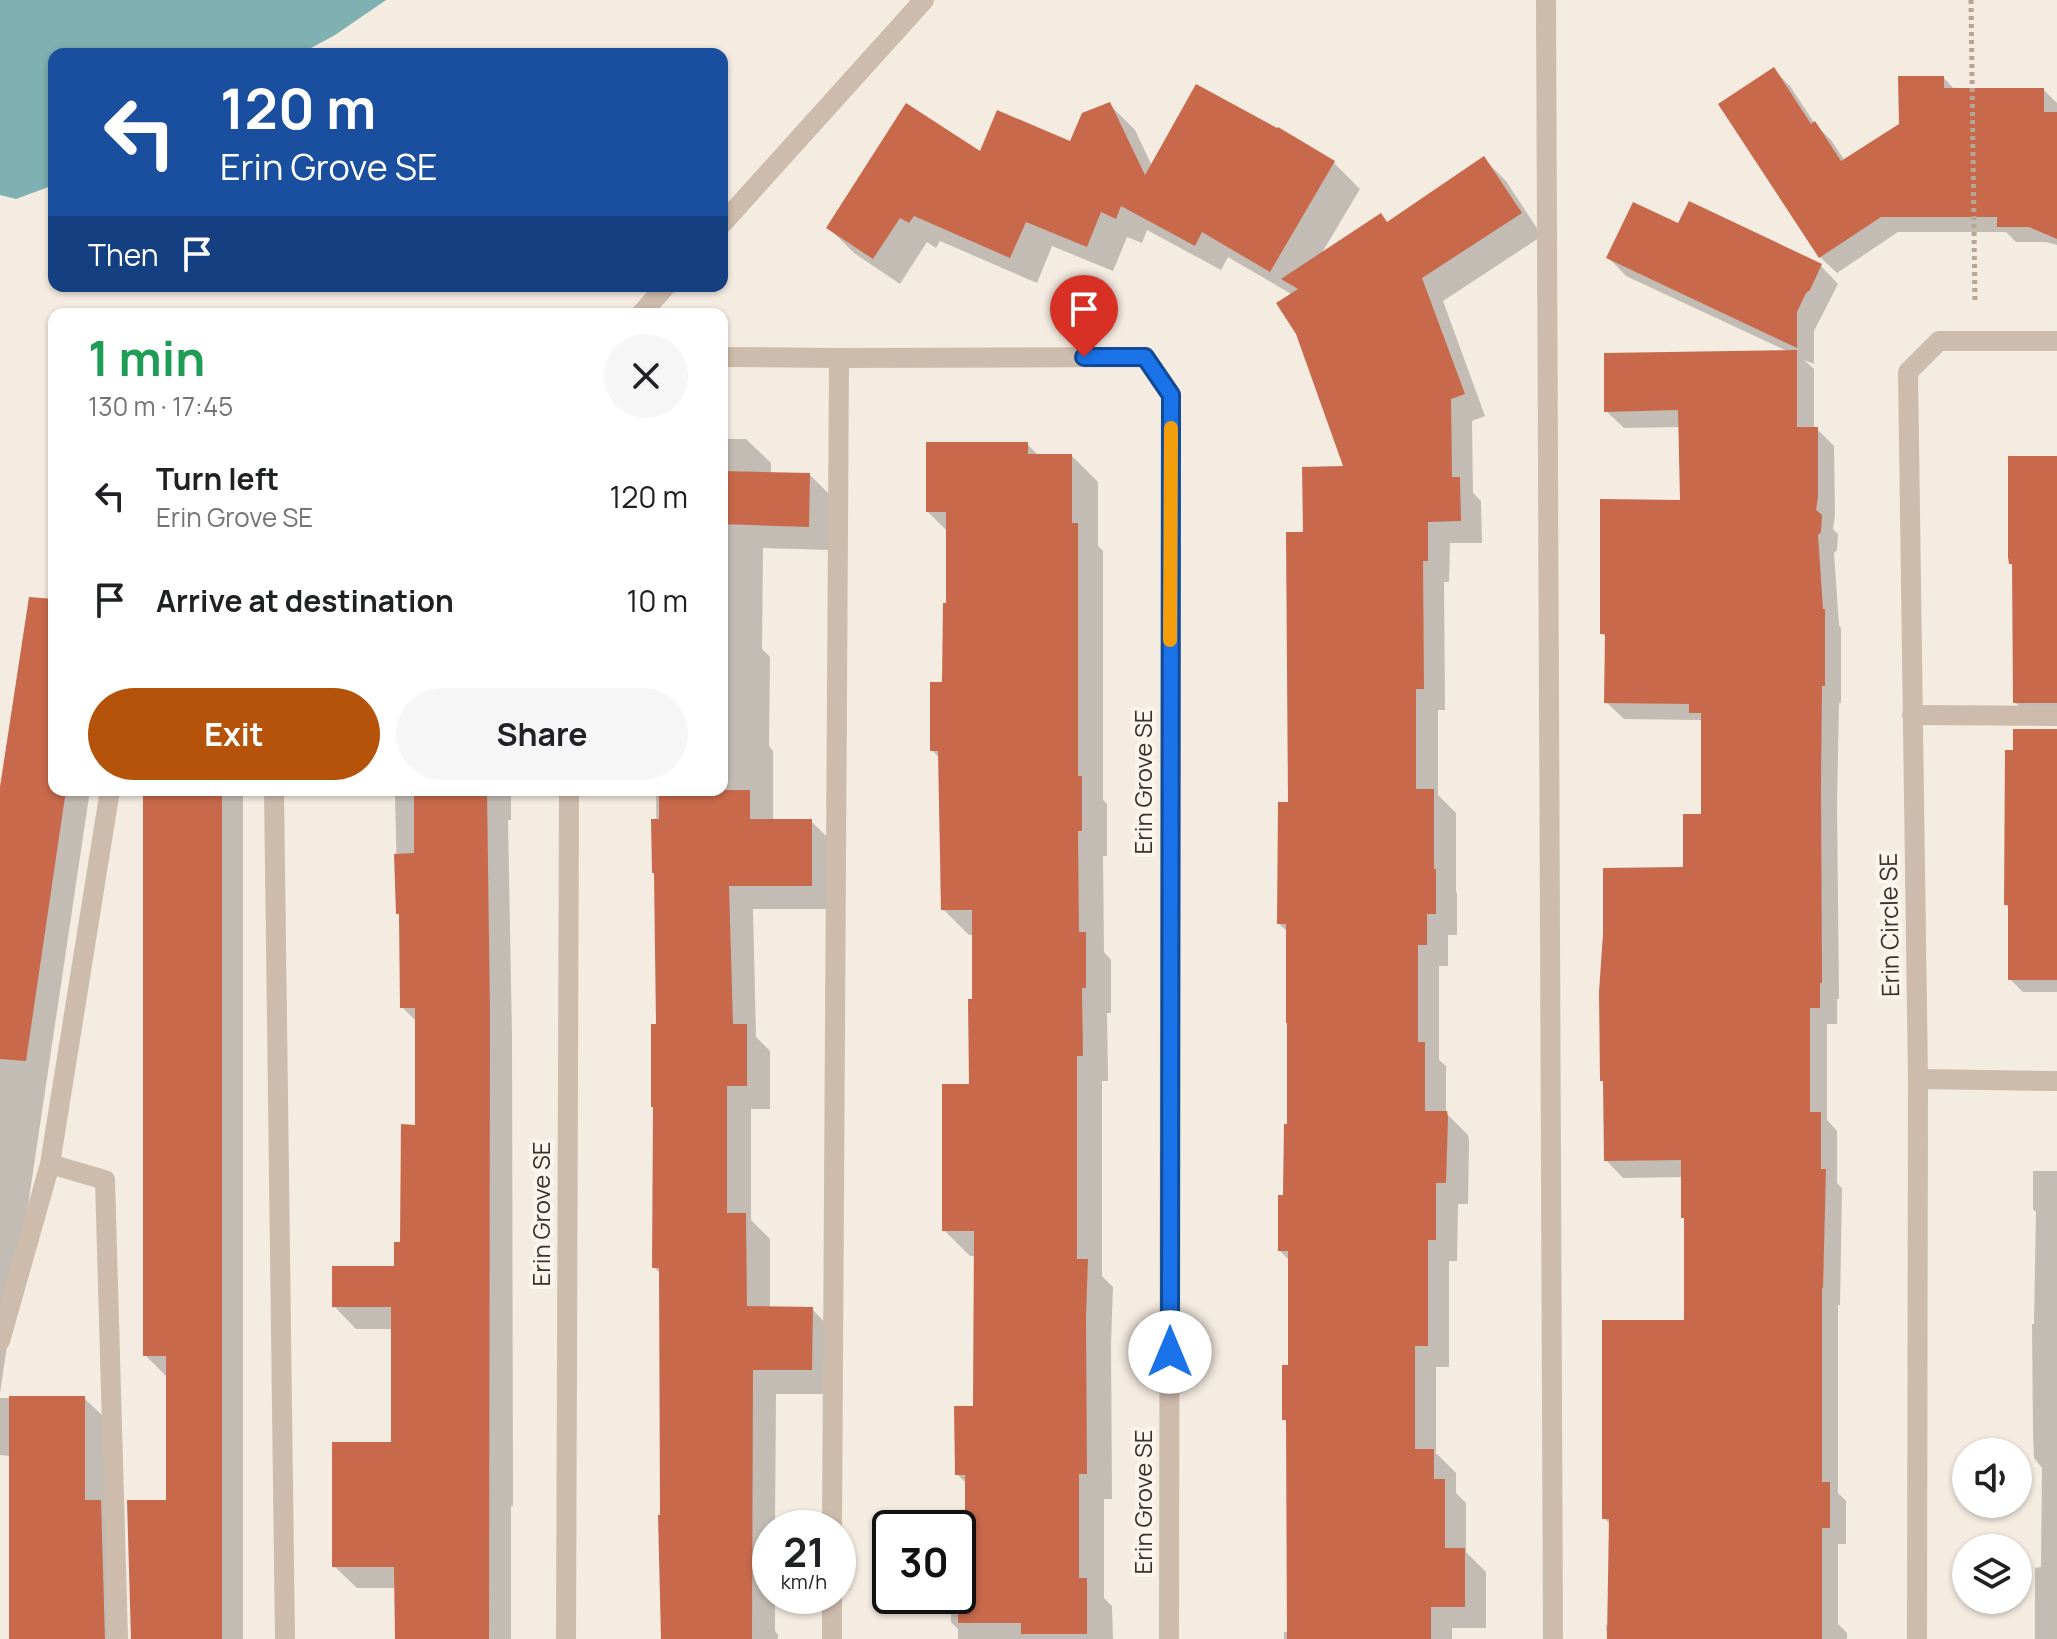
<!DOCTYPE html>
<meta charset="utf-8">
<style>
body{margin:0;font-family:Manrope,sans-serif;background:#f6f6f6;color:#202124;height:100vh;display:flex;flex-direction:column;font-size:30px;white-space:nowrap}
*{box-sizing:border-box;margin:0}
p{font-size:26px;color:#757577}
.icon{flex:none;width:44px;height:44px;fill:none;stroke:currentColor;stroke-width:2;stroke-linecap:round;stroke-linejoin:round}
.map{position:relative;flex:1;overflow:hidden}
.side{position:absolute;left:48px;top:308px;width:680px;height:488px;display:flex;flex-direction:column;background:#fff;border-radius:16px;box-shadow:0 2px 6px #0004}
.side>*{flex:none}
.top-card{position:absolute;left:48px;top:48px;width:680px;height:244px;border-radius:16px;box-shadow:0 2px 6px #0004;background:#1a4fa0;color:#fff;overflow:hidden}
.fabs{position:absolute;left:1952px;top:1438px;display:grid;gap:16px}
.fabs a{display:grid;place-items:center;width:80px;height:80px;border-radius:50%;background:#fff;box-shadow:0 2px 6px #0004;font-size:40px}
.speed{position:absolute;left:752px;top:1510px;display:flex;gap:16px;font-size:40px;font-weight:700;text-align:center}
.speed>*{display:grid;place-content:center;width:104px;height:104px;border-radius:50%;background:#fff;box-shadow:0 2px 6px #0004;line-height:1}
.speed small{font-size:20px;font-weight:400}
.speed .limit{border:4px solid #111;border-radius:12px;background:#fff;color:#111}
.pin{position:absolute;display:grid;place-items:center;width:68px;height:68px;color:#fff;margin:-82px -34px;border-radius:50% 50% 50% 0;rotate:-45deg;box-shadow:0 0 8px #0007}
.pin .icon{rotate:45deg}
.me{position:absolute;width:88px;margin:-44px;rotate:0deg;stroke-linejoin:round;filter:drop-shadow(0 0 6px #0008)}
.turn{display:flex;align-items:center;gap:28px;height:168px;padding:0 40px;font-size:36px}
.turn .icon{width:104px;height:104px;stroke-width:2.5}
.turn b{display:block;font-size:56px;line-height:68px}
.then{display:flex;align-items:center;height:76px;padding:0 40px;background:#0003;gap:16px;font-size:30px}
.round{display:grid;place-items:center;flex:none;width:84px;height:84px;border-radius:42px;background:#f6f6f6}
.summary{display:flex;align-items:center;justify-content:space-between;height:136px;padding:0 40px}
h1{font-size:48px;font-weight:700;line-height:60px;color:#1e9e55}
.button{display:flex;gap:16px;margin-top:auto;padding:16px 40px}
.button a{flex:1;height:92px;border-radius:48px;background:#b45309;color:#fff;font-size:32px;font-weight:700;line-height:92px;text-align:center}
.button a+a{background:#f6f6f6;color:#202124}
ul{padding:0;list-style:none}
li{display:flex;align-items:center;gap:24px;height:104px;padding:0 40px}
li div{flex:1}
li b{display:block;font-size:30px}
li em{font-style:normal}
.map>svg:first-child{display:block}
.water{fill:#7fb0b2}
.shadow{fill:#0003}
.building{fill:#c8694b}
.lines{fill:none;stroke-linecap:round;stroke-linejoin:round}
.path{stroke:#b9a596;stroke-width:5;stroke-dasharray:4 4;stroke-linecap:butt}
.lane{stroke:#cdbbac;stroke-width:20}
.street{stroke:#cdbbac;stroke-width:20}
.route-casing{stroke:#114b97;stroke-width:20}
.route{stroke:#1a73e8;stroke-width:14}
.slow{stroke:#f59e0b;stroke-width:14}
.labels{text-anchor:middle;stroke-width:8;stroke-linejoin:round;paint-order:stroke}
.street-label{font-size:24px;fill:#3b302b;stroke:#fbf5ee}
</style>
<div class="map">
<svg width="2057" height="1639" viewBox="0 0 2057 1639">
<rect width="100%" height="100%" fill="#f4ebe1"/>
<!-- water -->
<path class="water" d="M0 0H386L335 35 300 54H54V185L16 199 0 195Z"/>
<!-- shadow -->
<path class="shadow" d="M1774 70 1790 86 1815 124 1831 140 1845 161 1901 125 1944 78 1955 90H2044L2057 103V245L2046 242H2016L2006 232H1898L1837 273 1820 257Z
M1109 104 1135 130 1152 166 1334 163 1360 189 1320 256 1388 224 1484 159 1506 181 1542 236 1443 301 1485 416 1472 421 1473 493 1481 501 1482 543H1450L1449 582H1444L1445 710H1438V795L1456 813V892L1457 893V935H1448V966H1439V1060L1446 1066V1113L1468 1135 1469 1140 1468 1204H1458L1457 1261H1449V1367H1436V1453L1456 1473V1493L1466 1503V1552L1486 1572V1628H1452V1639H1284V1632H1289L1288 1423 1284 1419 1290 1367V1261L1280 1251 1289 1126 1288 932 1279 924 1290 804 1305 534 1346 468 1293 295 1228 257 1221 270 1147 230 1142 243 1127 237 1113 271 1052 246 1037 283 940 241 936 248 927 242 900 284 854 253 828 227 981 154 1071 144Z
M1679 226 1821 266 1838 284 1814 331V364L1804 360 1814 369V429H1817L1834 446 1835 515 1833 529 1838 534 1837 550 1834 553 1839 625 1841 628V703H1839L1837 805 1839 999H1837V1024H1827V1120L1837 1131V1183L1842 1188 1840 1305H1838V1493L1846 1501V1544H1838V1624L1847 1633V1639H1607L1606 1625H1609L1611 1525 1604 1518 1686 1322V1221L1683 1217V1177L1623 1178 1606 1160 1605 1084 1602 1080 1685 869 1703 816V724L1700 720 1624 719 1606 702 1607 638 1602 633 1682 502 1681 427 1624 428 1606 411 1789 352 1626 276 1609 258Z
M722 439H746L771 463V474L810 475 834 499 833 550 763 548 762 649 770 657 769 746 773 751V821H811L835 845V909H753L756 1037 770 1051V1109H751V1220L770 1239V1309H812L836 1334V1394H776L775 1528H770V1596H775V1631L778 1635V1639H662L661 1274 654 1267 658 1026 656 790H722Z
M1027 444 1039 456H1072L1098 482V546L1103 551V800L1107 804V856H1103L1104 952 1111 960V1013H1107L1108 1081H1102V1276L1113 1287 1111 1343 1112 1499H1104V1598L1112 1606 1113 1639H958V1629L951 1622V1596H958V1565H967V1484L957 1474 975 1408 976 1256H970L944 1230 971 1086 974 935H969L943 909 940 759 932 750 944 684 948 605V532L928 512Z
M2057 458V715H2028L2015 702 2014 566 2011 563Z
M54 617V790H90L0 1393V800Z
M2057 731V992H2023L2010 979V908L2006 905Z
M145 790H243V1639H132L168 1502 166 1376 145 1355Z
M351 790H511V820H508L512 1037 513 1506H511V1639H397V1588H357L334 1566 393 1444V1329H356L334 1306 396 1268 402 1244 417 1127V1022L402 1007 401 916 398 914 395 796H357Z
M2033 1171H2057V1639H2035V1568L2041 1567 2042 1468 2034 1458 2033 1432 2032 1324H2034L2036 1212 2033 1209Z
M0 1398H84L106 1419 125 1639H11V1456L0 1455Z"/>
<!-- building -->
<path class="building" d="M1774 67 1811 124 1815 121 1841 161 1899 124 1898 76H1944V88H2044V112H2057V239L2029 227H1997V217H1881L1819 258 1718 104Z
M1196 84 1277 128 1278 127 1335 161 1270 272 1202 232 1195 246 1121 206 1116 219 1101 212 1087 247 1026 222 1010 258 914 216 909 223 900 218 873 259 826 228 906 103 980 151 997 110 1070 141 1082 113 1110 102 1145 175Z
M1484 156 1522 213 1422 278 1465 394 1451 399 1452 477H1460L1461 521 1428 522V561H1423L1424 689H1416V789H1434V869H1436V914H1427V945H1418V1042H1425V1111H1447L1448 1117 1446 1183H1436V1240H1428V1346H1415V1449H1434V1479H1445V1548H1465V1607H1431V1639H1287L1286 1420H1282V1365H1288V1251H1278V1195H1283L1284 1124H1287V1023H1286V924H1277L1278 802H1288L1286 532H1303L1302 467 1343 466 1296 334 1276 303 1298 289 1281 279 1381 213 1387 222Z
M1689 201 1822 264 1810 290 1806 293 1797 312V348L1606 258 1633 202 1678 223Z
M1797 350V427H1818V497L1816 510 1822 515 1821 532 1818 535 1823 609H1825V686H1822L1821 786 1822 983H1820V1008H1810V1112H1821V1169H1826L1823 1288H1822V1482H1830V1528H1822V1639H1607L1609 1519H1602V1320H1684V1218H1681V1160L1604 1161 1603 1081H1600L1599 992 1603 934V868L1683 867V814H1701V713H1689V704L1604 703 1605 634H1600V499L1680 500 1678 410 1604 412V353Z
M926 442H1028V454H1072V523H1078V776H1082V831H1078L1079 932H1086V988H1082L1083 1056H1077V1259H1088L1086 1316 1087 1474H1079V1578H1087V1634H1021V1623H958V1563H965V1475H955L954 1406H973L974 1231H942V1084H969L968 999H972V910H941L938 751H930V682H942L943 603H946V512H926Z
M2008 456H2057V703H2013L2012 564H2009L2008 557Z
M722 471 810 473 809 527 722 524Z
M29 597 54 599V790H66L26 1061 0 1059V787Z
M2013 729H2057V980H2008V905H2004L2005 750H2013Z
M143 790H222V1639H131L127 1500H166V1356H143Z
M414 790H487L490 1014 489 1639H395L394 1567H332V1442H391V1307H332V1266H394V1242H400L401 1124 415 1125V1008H400L399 914H396L394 854 414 853Z
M659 790H750V819H812V886H729L733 1024H747V1086H727V1213H746L747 1306 813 1307 812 1370H753L752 1639H661L658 1515H660L659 1268H652L653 1107H651V1024H656L654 873H652L651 819H659Z
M9 1396H85V1500H101L105 1639H9Z"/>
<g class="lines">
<!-- path -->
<path class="path" d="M1971 0 1975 304"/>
<!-- lane -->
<path class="lane" d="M1546 0 1553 1639
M722 224 924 0
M641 314 666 286
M1912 715 2057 716
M274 790 285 1639
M50 1164 105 1180 118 1639
M0 1341 50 1164 110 790
M832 1528 839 358
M832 1639V1596"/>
<!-- street -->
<path class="street" d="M722 357 839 358 1145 357 1171 395 1169 1639
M1918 1079 2057 1081
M566 1639 569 790
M1917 1639 1918 1079 1908 372 1939 341H2057"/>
</g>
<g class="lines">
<!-- route casing -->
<g class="route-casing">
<path id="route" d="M1084 357H1145L1171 395 1170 1352"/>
</g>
<!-- route -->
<use href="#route" class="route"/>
<!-- slow -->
<path class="slow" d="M1170 640 1171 428"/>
</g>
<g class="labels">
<!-- street labels -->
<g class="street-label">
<text transform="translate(1144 782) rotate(-90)" y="8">Erin Grove SE</text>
<text transform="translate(1890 925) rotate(-91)" y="8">Erin Circle SE</text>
<text transform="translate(542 1214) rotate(-90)" y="8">Erin Grove SE</text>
<text transform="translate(1144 1502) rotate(-90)" y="8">Erin Grove SE</text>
</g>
</g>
</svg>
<div class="fabs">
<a><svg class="icon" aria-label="sound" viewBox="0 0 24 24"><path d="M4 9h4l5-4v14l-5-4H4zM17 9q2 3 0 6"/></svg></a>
<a><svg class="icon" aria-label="layers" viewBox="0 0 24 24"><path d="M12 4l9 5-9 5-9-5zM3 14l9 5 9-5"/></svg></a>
</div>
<div class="speed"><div>21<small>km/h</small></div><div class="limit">30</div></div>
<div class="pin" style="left:1084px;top:357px;background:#d93025"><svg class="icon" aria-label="arrive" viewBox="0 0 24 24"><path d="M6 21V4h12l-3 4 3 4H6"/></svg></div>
<svg class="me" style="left:1170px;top:1352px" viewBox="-20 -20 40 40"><circle r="19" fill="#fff"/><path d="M0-13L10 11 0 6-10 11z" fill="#1a73e8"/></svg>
<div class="top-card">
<div class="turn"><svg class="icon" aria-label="left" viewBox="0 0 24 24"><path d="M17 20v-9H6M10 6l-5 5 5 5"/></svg><div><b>120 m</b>Erin Grove SE</div></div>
<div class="then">Then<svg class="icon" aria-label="arrive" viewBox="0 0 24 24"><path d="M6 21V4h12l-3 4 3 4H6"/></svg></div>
</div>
<section class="side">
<div class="summary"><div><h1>1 min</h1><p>130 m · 17:45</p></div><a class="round"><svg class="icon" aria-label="close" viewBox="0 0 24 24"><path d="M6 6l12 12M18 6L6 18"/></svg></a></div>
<ul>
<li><svg class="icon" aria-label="left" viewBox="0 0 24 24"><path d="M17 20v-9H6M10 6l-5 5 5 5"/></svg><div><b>Turn left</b><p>Erin Grove SE</p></div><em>120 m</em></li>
<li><svg class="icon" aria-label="arrive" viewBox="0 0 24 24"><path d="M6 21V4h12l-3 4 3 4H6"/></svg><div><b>Arrive at destination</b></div><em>10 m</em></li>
</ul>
<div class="button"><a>Exit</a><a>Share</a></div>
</section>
</div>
